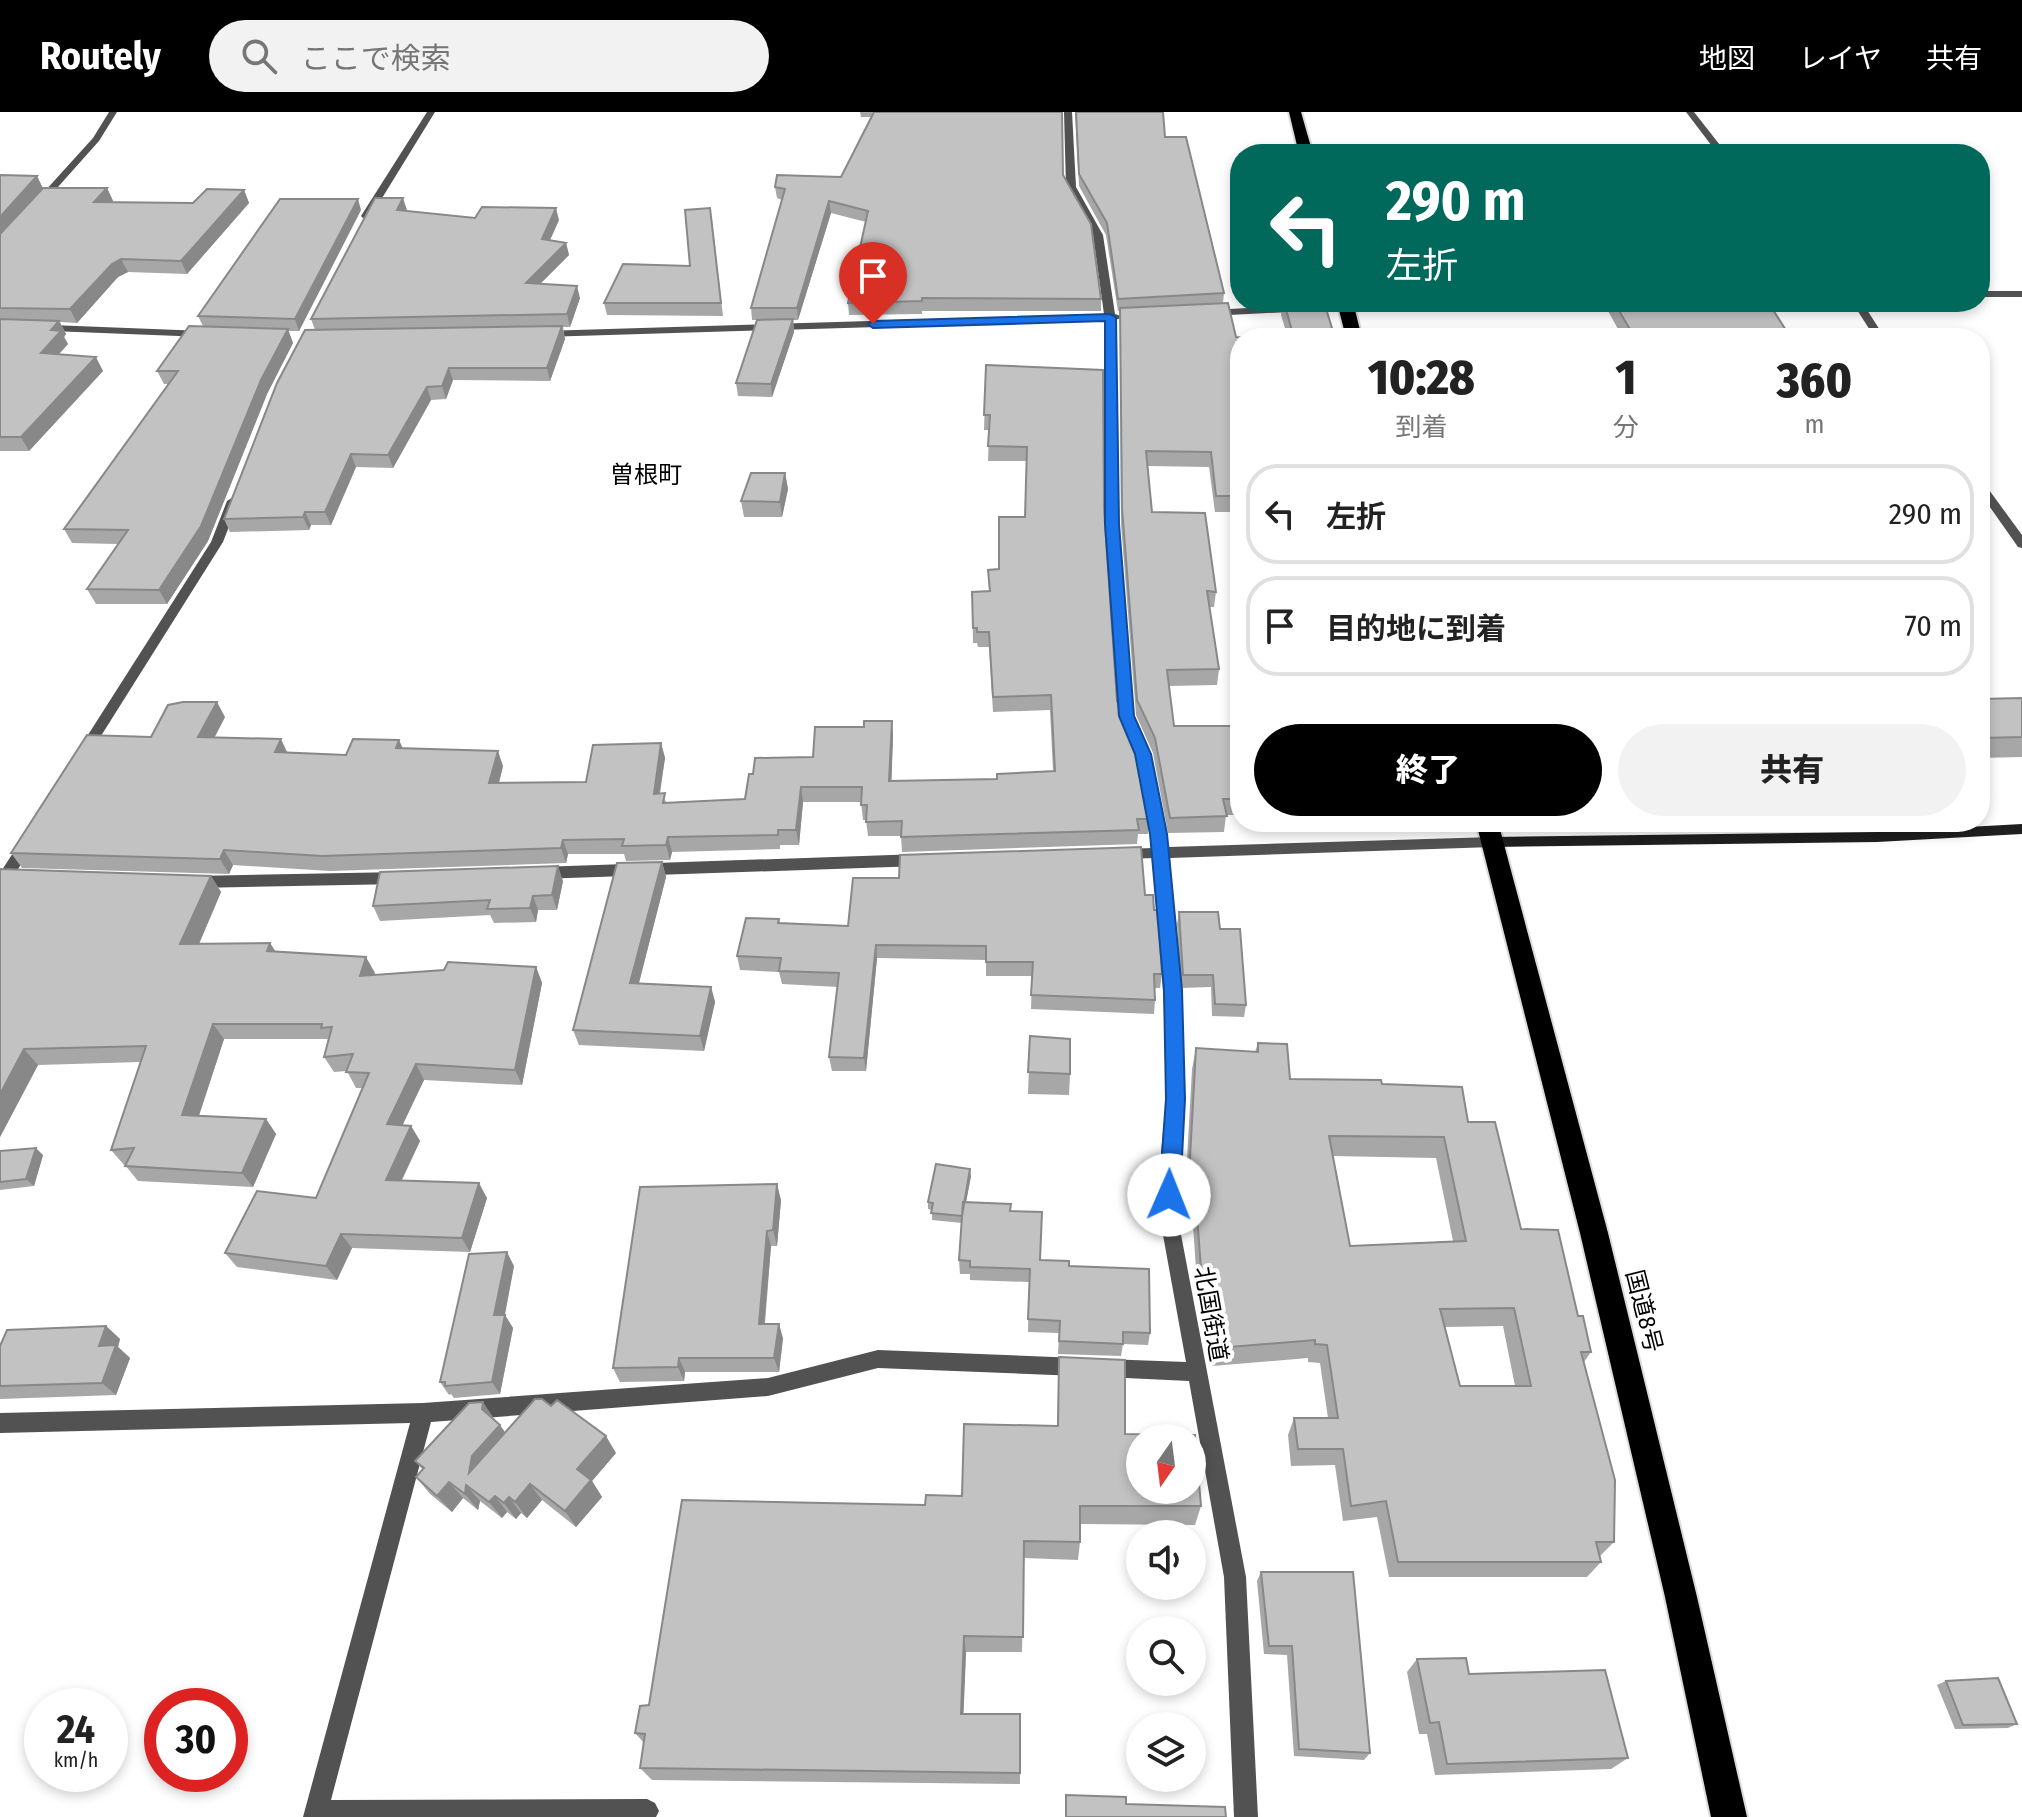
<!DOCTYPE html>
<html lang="ja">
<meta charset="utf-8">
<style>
body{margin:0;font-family:"Fira Sans Condensed","Noto Sans JP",sans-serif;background:#f2f2f2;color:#222;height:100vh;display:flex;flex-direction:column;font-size:30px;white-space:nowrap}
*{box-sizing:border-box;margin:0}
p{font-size:26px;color:#767676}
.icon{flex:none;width:44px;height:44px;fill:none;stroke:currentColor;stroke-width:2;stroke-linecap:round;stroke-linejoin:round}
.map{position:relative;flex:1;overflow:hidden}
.sheet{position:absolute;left:1230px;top:216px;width:760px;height:504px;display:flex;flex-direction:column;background:#fff;border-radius:32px;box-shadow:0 4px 12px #0003}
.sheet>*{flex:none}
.guide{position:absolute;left:1230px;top:32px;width:760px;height:168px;border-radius:32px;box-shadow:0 4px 12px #0003;background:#00695c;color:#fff;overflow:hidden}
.needle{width:52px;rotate:194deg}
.controls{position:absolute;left:1126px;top:1312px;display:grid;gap:16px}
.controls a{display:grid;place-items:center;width:80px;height:80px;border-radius:50%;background:#fff;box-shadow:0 4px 12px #0003;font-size:40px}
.speed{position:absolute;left:24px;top:1576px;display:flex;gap:16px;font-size:40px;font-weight:700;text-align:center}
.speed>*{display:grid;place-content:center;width:104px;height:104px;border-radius:50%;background:#fff;box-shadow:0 4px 12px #0003;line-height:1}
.speed small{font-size:20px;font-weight:400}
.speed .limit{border:12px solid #d22;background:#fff;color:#111}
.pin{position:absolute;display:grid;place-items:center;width:68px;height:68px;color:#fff;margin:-82px -34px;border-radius:50% 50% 50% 0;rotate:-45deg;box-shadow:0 0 8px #0007}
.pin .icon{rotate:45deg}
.me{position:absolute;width:88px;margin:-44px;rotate:1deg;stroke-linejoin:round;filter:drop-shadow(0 0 6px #0008)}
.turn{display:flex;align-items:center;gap:28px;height:168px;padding:0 24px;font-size:36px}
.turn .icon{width:104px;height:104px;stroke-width:2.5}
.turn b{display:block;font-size:56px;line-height:68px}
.eta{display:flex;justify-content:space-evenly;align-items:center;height:136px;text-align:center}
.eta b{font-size:48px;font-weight:800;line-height:56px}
.primary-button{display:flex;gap:16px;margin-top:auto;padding:16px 24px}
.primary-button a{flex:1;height:92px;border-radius:48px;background:#000;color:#fff;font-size:32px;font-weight:800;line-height:92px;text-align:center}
.primary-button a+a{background:#f2f2f2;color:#222}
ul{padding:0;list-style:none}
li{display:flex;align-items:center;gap:24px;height:100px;margin:0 16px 12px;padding:0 8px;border:4px solid #e0e0e0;border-radius:32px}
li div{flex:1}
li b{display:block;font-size:30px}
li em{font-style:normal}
header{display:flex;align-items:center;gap:48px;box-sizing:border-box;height:112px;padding:0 40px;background:#000;color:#fff}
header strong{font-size:38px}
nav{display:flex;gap:44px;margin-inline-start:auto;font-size:28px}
.search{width:560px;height:72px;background:#f2f2f2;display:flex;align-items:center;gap:20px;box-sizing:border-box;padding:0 28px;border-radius:44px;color:#767676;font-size:30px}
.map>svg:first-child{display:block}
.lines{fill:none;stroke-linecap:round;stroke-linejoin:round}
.highway-casing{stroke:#dbdbdb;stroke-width:4}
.street{fill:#525252;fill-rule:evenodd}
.secondary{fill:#1f1f1f;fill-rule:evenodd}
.highway{fill:#000;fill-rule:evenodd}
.wall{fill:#a7a7a7;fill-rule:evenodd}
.shaded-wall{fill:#888}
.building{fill:#c2c2c2;stroke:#888;stroke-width:2;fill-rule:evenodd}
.route{fill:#1a73e8;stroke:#114b97;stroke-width:2}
.labels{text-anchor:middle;stroke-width:8;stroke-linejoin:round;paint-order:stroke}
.far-quarter-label{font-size:24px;fill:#000;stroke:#fff}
.street-label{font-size:24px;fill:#000;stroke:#fff}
</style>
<header>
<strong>Routely</strong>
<div class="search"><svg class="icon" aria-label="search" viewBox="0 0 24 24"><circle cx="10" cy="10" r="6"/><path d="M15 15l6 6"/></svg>ここで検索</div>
<nav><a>地図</a><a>レイヤ</a><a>共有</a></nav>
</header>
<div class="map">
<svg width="2022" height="1705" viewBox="0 0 2022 1705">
<rect width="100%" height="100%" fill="#fff"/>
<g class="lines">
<!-- highway casing -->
<g class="highway-casing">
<path id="highway" d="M1289 0H1301L1313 42H1299Z
M1337 190H1353L1362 226H1346Z
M1476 710H1498L1608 1121 1697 1485 1747 1705H1711L1665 1485 1580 1121Z"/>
</g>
<!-- street -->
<path class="street" d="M109 0H117L99 29 41 94H35V90L93 26Z
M427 0H435L371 104 363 106 361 104Z
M1064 0H1072L1076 75 1103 123 1115 202 1124 205 1115 208 1118 412 1133 604 1150 642 1168 735 1493 725 1500 730 1493 735 1170 746 1183 946 1184 987 1178 1053 1179 1112 1246 1465 1258 1705H1234L1224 1465 1189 1269 1105 1265 1098 1263 1095 1256 1098 1249 1105 1247 1186 1250 1161 1112 1160 1053 1166 987 1167 946 1155 746 1123 747 1115 742 1123 737 1153 736 1136 642 1119 604 1106 412 1105 208 543 225 538 222 543 219 1104 202 1093 123 1066 75Z
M1686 0H1694L1727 42H1718Z
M1980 179H2022V185H1980Z
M1368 190H1433L1428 193 1210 204 1205 201 1210 198Z
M1852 190H1862L1885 226H1875Z
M0 211 204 219 209 222 204 225 0 217Z
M1980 369 1984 371 2022 423V436L2018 435 1980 381Z
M233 385 239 389 223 430 89 643H79L77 640 79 637 211 430 227 389Z
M27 726 34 731 32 735 11 768H1L0 761 22 727Z
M920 742 928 748 920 754 539 767 531 761 539 755Z
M400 760 408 766 400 772 195 776 187 770 195 764Z
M878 1238 1078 1246 1085 1248 1088 1255 1085 1262 1078 1264 878 1256 768 1284 431 1310 331 1688 647 1687 655 1691 659 1699 656 1705H303L410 1311 0 1321V1301L423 1291 768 1266Z"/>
<!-- secondary -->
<path class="secondary" d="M2022 712V722L1877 730 1493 735 1486 730 1493 725 1877 720Z"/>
<!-- highway -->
<use href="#highway" class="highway"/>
</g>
<!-- wall -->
<path class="wall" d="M860 0H1062L1063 63 1101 187V199H922V202L849 203 848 191 866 110 831 101 798 208H793L794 220 772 285 738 284 736 271 771 208H752L751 196 782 88 777 86 775 75 841 65 871 5H861Z
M1075 0H1163L1165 25 1224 181 1223 191 1236 225 1240 226V400H1215L1209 355 1148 354 1152 400 1216 480 1214 495H1209L1219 557 1217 573 1169 574 1174 614H1240V699H1237L1236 703H1226L1224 720 1168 721 1153 641 1136 603 1121 412 1120 199H1118L1106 123 1079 74Z
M0 63 37 64 43 76H107L113 89 111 90 193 91 244 78 249 91 187 162 128 160 118 165 77 211 60 210 66 222 64 225 68 232 59 242 103 259 29 339H0Z
M361 98 299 219H288L293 231 267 282 208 429 167 492H96L87 477 118 432 72 431 64 417 168 272H164L157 259 203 214 198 204Z
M407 98 406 99 475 106 559 108 550 128 566 131 569 143 540 172 580 186 570 215H563L565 227 550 269 453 268 446 287 431 288 393 356 356 355 331 413H311L309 418 230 420 224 407 315 218 311 207Z
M712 108 723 204 607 203 604 191 690 154Z
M1277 190H1324L1335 226H1288L1281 203 1283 191H1277Z
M1611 190H1768L1791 226H1623L1608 199Z
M986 253 1104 397 1117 589 1149 707 1148 722H1138L1137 732 902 740 901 724H868L866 708H863L861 690H803L799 733H780V737L672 740 670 748 626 749 624 742H568L566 751 330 759 233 753 229 762 22 756 11 741 151 625 225 605 214 626 288 641 346 643 403 636 503 654 499 671 586 670 661 631 665 646 660 682 667 691 745 687 753 662 813 645 864 615 892 609 893 624 891 669 997 667 1053 659 1050 598 993 600 989 535H978L977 531H973L972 480 989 479 988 458 999 457 1025 405 1027 349H988L989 318H984Z
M785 361 788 377 782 405H744L741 389Z
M2022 586V645L1980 646V587Z
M662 750 666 765 639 871 711 875 715 890 704 939 579 933 573 918Z
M0 757 211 764 221 780 199 832 270 831 275 839 375 861 374 863 536 855 542 871 522 973 424 968 402 1013 411 1014 420 1029 402 1068 487 1086 470 1140 352 1136 337 1168 237 1155 225 1141 316 1086 363 976H356L347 959 334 960 324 945 328 927H224L199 1004 266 1007 276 1022 253 1075 138 1069 125 1053H124L111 1038 141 950 38 953 0 1025Z
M563 769 557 798H538L536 810 494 811 490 803 380 809 373 794Z
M1145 783 1162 862 1160 876H1155V888L1154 902 1031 897 1032 864H986V848L877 846 866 959H832L829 945 838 875 782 872 779 860 740 858 737 844 779 807 780 811 848 814Z
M1179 800 1220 817 1246 893 1244 905 1212 904 1211 875 1181 876 1177 812Z
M1030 924 1070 962 1069 983 1028 982Z
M1258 931 1290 967 1382 972 1468 1010 1521 1117 1578 1204 1591 1240 1584 1250 1614 1430 1600 1444 1601 1450 1587 1465H1389L1377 1405 1343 1409 1335 1353 1291 1354 1288 1323 1294 1306H1328L1320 1251 1308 1250V1246L1212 1254 1203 1200H1199L1191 1085 1185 1084 1192 957 1196 936 1255 940ZM1333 1044 1436 1046 1453 1129 1350 1134ZM1503 1214 1515 1274H1460L1445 1215Z
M0 1039 43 1043 34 1074 0 1078Z
M971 1064 966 1090 1011 1099 1040 1148 1069 1154 1150 1221 1148 1233 1123 1232 1121 1244 1058 1242 1059 1221 1028 1220 1029 1170 970 1168V1162H960L959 1148 962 1111 932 1108V1098L928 1097V1090Z
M781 1088 777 1134H771L765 1212 783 1226 779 1260H685L684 1269 620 1270 613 1256Z
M514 1154 505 1203 513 1216 500 1282 454 1286 451 1282 449 1283 440 1270Z
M106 1214 120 1227 118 1235 130 1246 116 1283 0 1287V1234Z
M1059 1245 1125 1322 1201 1394 1195 1413 1080 1412V1430L1078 1448 1024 1446 1022 1540H966L963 1602H1020V1672L652 1668 640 1656 644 1631 635 1621 649 1593 925 1393 962 1384 1057 1314Z
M495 1308 505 1321 616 1341 592 1369 602 1385 576 1415 542 1388 527 1406 521 1401 516 1407 507 1400 502 1406 480 1389 478 1398 463 1386 452 1400 430 1382 416 1365 423 1358 415 1349Z
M1261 1460 1370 1641 1364 1648 1294 1644 1287 1543 1264 1542 1257 1469Z
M1417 1547 1469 1562 1628 1646 1611 1657 1435 1663 1427 1622H1419L1407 1560Z
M1946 1569 2017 1612 2008 1616 1955 1617 1937 1573Z"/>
<!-- shaded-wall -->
<path class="shaded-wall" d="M37 64 43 77 0 126V105Z
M107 76 113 89 100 103 94 90Z
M244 78 249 91 187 162 181 149Z
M403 86 407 98 401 110 397 98Z
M358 87 361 98 299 219 295 207Z
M829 89 831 101 798 208 797 196Z
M556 96 559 108 545 139 542 127Z
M566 131 569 143 529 183 526 171Z
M121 147 128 160 118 165 77 211 70 197 112 152Z
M577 174 580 186 570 215 567 202Z
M793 207 794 220 772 285 771 272Z
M59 209 66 222 64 225 68 232 48 254 41 241 51 218Z
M562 214 565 227 550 269 547 256Z
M288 217 293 231 267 282 208 429 167 492 159 478 261 268Z
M96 245 103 259 29 339 21 325Z
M449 256 453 268 446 287 442 274Z
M427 275 431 288 393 356 388 343Z
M351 342 356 355 331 413 325 400Z
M785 361 788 377 782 405 780 390Z
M305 400 311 413 309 418 303 405Z
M217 590 225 605 207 640 198 625Z
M892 609 893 624 891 684 889 669Z
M281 627 288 642 275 640Z
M399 628 406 643 396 636Z
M661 631 665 646 657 696 654 682Z
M498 639 503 654 495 686 489 671Z
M801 675 803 690 799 733 796 718Z
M668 725 672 740 670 748 666 733Z
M563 728 568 742 566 751 561 736Z
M224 738 233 753 229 762 220 747Z
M662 750 666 765 635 886 630 871Z
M558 754 563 769 557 798 552 783Z
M211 764 221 780 192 848 180 832Z
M533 784 538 798 536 810 530 796Z
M270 831 280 847 267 839Z
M876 833 877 846 866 959 864 946Z
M366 845 375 861 369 880 360 864Z
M536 855 542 871 522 973 515 958Z
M711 875 715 890 704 939 700 924Z
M213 912 224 927 194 1018 182 1003Z
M24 937 38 953 0 1025V982Z
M416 952 424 968 396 1027 387 1012Z
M266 1007 276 1022 253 1075 242 1061Z
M411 1014 420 1029 395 1082 386 1068Z
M36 1036 43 1043 34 1074 26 1067Z
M970 1057 971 1064 962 1111V1104Z
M479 1071 487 1086 470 1140 462 1126Z
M777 1072 781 1088 777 1134 773 1118Z
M767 1119 771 1134 763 1226 759 1212Z
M341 1122 352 1136 337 1168 326 1154Z
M507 1140 514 1154 502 1216 494 1203Z
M505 1203 513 1216 500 1282 492 1270Z
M779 1212 783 1226 779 1260 774 1246Z
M106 1214 120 1227 118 1235 130 1246 116 1283 102 1271 99 1234Z
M679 1246 685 1260 684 1269 678 1255Z
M483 1290 495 1308 494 1314 482 1297Z
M500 1313 512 1330 469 1361 472 1344Z
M606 1324 616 1341 592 1369 602 1385 576 1415 565 1399 577 1357Z
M449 1370 463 1386 452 1400 437 1384Z
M530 1372 542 1388 527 1406 515 1390Z
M466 1373 480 1389 478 1398 465 1382Z
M495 1384 507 1400 502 1406 489 1390Z
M509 1385 521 1401 516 1407 504 1391Z
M964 1524 966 1540 963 1615 961 1602Z"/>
<!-- building -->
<path class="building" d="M874 0H1062L1063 63 1091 112 1101 187 922 186V189L848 191 868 99 829 89 797 196H751L785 77 775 75 777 63 841 65Z
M1076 0H1163L1165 25H1186L1224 181 1118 187 1107 111 1079 62Z
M0 63 37 64 0 105Z
M43 76H107L94 90 193 91 207 77 244 78 181 149 121 147 112 152 70 197 0 196V122Z
M375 86H403L397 98 475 106 482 95 556 96 542 127 566 131 526 171 577 174 567 202 311 207Z
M280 87H358L295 207 198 204Z
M710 96 721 191H604L623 152 690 154 685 98Z
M1284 190H1324L1335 226H1294Z
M1614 190H1768L1791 226H1635Z
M1228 191 1236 225 1288 226H1240V384H1216L1211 340 1146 339 1152 400 1205 401 1216 480 1207 479 1219 557 1167 558 1174 614H1240V683H1238L1239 687H1223L1227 704 1170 706 1155 626 1137 588 1122 396 1120 196Z
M0 207 59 209 51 218 61 219 41 241 96 245 21 325H0Z
M793 207 771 272 736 271 757 208Z
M189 214 288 217 261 268 201 414 159 478 87 477 128 418 64 417 178 259H157Z
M562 214 547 256H449L442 274 427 275 388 343 351 342 325 400H305L303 405 224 407 277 271 305 218Z
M986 253 1103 258 1104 397 1117 589 1134 628 1149 707H1137L1139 718 901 725 902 709 866 710 867 693H861L862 675H801L796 718H778V723L668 725 666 733 622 734 624 727 563 728 561 736 322 744 224 738 220 747H214L11 741 87 623 151 625 168 593 183 590H217L198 625 281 627 275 640 346 643 353 627 399 628 396 636 498 639 489 671 586 670 593 633 661 631 654 682 665 681 663 691 745 687 749 662H753L755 646 813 645 815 615H864V609H892L889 669 997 667V662L1055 659 1051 583 993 585 989 520H977V516H973L972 480 990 479 988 458 999 457V405H1025L1027 335 988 334 990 303H984Z
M751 361H785L780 390 741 389Z
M2022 586V625L1980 626V587Z
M1141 735 1145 783H1153L1154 798H1158L1162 862H1154L1155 888 1031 883 1033 850H986V834L876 833 864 946 829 945 839 861 779 859 781 846 737 844 746 806 779 807 778 811 848 814 853 766H899L900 743Z
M662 750 630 871 711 875 700 924 573 918 617 751Z
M558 754 552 783 533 784 530 796 487 797 490 788 373 794 380 760Z
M0 757 211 764 180 832 270 831 267 839 366 845 360 864 444 858 448 850 536 855 515 958 416 952 387 1012 411 1014 386 1068 479 1071 462 1126 341 1122 326 1154 225 1141 257 1079 316 1086 369 961 346 960 353 942 324 945 332 915 321 916 322 912H213L182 1003 266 1007 242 1061 125 1054 134 1036 111 1038 146 934 24 937 0 982Z
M1179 800H1218L1220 817H1240L1246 893 1215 892 1213 863H1183Z
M1030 924 1070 927V962L1028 960Z
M1258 931 1287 932 1290 967 1381 968 1382 972 1462 975 1468 1010H1495L1521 1117 1558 1118 1578 1204H1583L1591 1240H1581L1615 1368 1614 1430H1596L1601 1450H1398L1386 1389 1351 1394 1343 1337H1298L1294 1306H1338L1327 1233 1315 1232V1228L1217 1236 1208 1182H1203L1194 1065 1189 1064 1196 936 1258 940ZM1329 1024 1444 1025 1466 1129 1350 1134ZM1514 1196 1531 1274H1460L1440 1197Z
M36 1036 26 1067 0 1070V1039Z
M936 1052 970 1057 962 1104 931 1101 933 1091 928 1090Z
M777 1072 773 1118 767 1119 759 1212H779L774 1246H679L678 1255 613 1256 640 1075Z
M963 1090 1011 1092 1010 1099 1042 1100 1040 1148 1069 1149V1154L1149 1157 1150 1221 1123 1220V1232L1059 1229 1060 1209 1028 1207 1030 1157 970 1155V1149L959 1148Z
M507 1140 494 1203H505L492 1270 445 1274V1270H440L469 1142Z
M106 1214 99 1234 116 1233 102 1271 0 1274V1234L7 1218Z
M1059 1245 1125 1248V1322L1195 1323 1201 1394H1080V1430L1024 1429 1023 1525 964 1524 961 1602H1020V1661L640 1656 645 1622 635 1621 640 1594 649 1593 682 1388 925 1393 926 1383 962 1384 964 1312 1058 1314ZM1140 1326H1192V1378H1140Z
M535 1287H542L551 1294 557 1288 606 1324 577 1357 591 1368 565 1399 530 1372 515 1390 509 1385 504 1391 495 1384 489 1390 466 1373 465 1382 449 1370 437 1384 416 1365 424 1356 415 1349 469 1291 483 1290 482 1297 500 1313 472 1344 469 1361Z
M1261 1460H1353L1370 1641 1299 1637 1292 1534H1269Z
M1466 1546 1469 1562 1605 1558 1628 1646 1447 1652 1439 1610 1430 1611 1417 1547Z
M1998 1566 2017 1612 1963 1613 1946 1569Z
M1066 1683 1126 1685V1692L1225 1695 1226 1705H1066Z"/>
<!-- route -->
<path class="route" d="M1110 202 1116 205 1119 412 1134 604 1151 642 1167 722 1182 878 1185 987 1180 1083 1177 1089H1162L1159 1083 1166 987 1164 878 1150 722 1135 642 1119 604 1105 412V209L873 216 868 212 873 209Z"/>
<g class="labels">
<!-- far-quarter labels -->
<g class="far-quarter-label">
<text x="646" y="371">曽根町</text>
</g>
<!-- street labels -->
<g class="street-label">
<text transform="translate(1644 1199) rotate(76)" y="8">国道8号</text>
<text transform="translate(1211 1202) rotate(80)" y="8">北国街道</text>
</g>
</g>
</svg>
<div class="controls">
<a><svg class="needle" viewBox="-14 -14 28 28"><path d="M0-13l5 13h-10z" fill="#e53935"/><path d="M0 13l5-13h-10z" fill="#767676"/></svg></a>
<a><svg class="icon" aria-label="sound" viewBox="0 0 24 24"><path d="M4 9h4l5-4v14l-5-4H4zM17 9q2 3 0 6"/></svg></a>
<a><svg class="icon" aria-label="search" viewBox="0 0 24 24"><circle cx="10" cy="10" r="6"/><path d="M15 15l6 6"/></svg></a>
<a><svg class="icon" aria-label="layers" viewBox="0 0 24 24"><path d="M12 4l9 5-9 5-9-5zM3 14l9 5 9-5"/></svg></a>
</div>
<div class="speed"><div>24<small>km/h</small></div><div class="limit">30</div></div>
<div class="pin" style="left:873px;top:212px;background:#d93025"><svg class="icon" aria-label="arrive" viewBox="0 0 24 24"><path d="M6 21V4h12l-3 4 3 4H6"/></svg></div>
<svg class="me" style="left:1169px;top:1083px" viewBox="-20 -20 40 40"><circle r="19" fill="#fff"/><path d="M0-13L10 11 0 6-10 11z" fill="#1a73e8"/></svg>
<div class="guide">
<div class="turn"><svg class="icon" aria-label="left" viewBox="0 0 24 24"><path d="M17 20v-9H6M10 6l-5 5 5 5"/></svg><div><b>290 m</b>左折</div></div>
</div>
<section class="sheet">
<div class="eta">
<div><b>10:28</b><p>到着</p></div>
<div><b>1</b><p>分</p></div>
<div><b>360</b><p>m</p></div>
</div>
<ul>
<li><svg class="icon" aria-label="left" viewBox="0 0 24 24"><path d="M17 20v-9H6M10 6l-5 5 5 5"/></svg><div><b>左折</b></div><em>290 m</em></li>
<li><svg class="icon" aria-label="arrive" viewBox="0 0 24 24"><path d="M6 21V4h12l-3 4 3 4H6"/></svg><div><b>目的地に到着</b></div><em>70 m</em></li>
</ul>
<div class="primary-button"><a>終了</a><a>共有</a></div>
</section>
</div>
